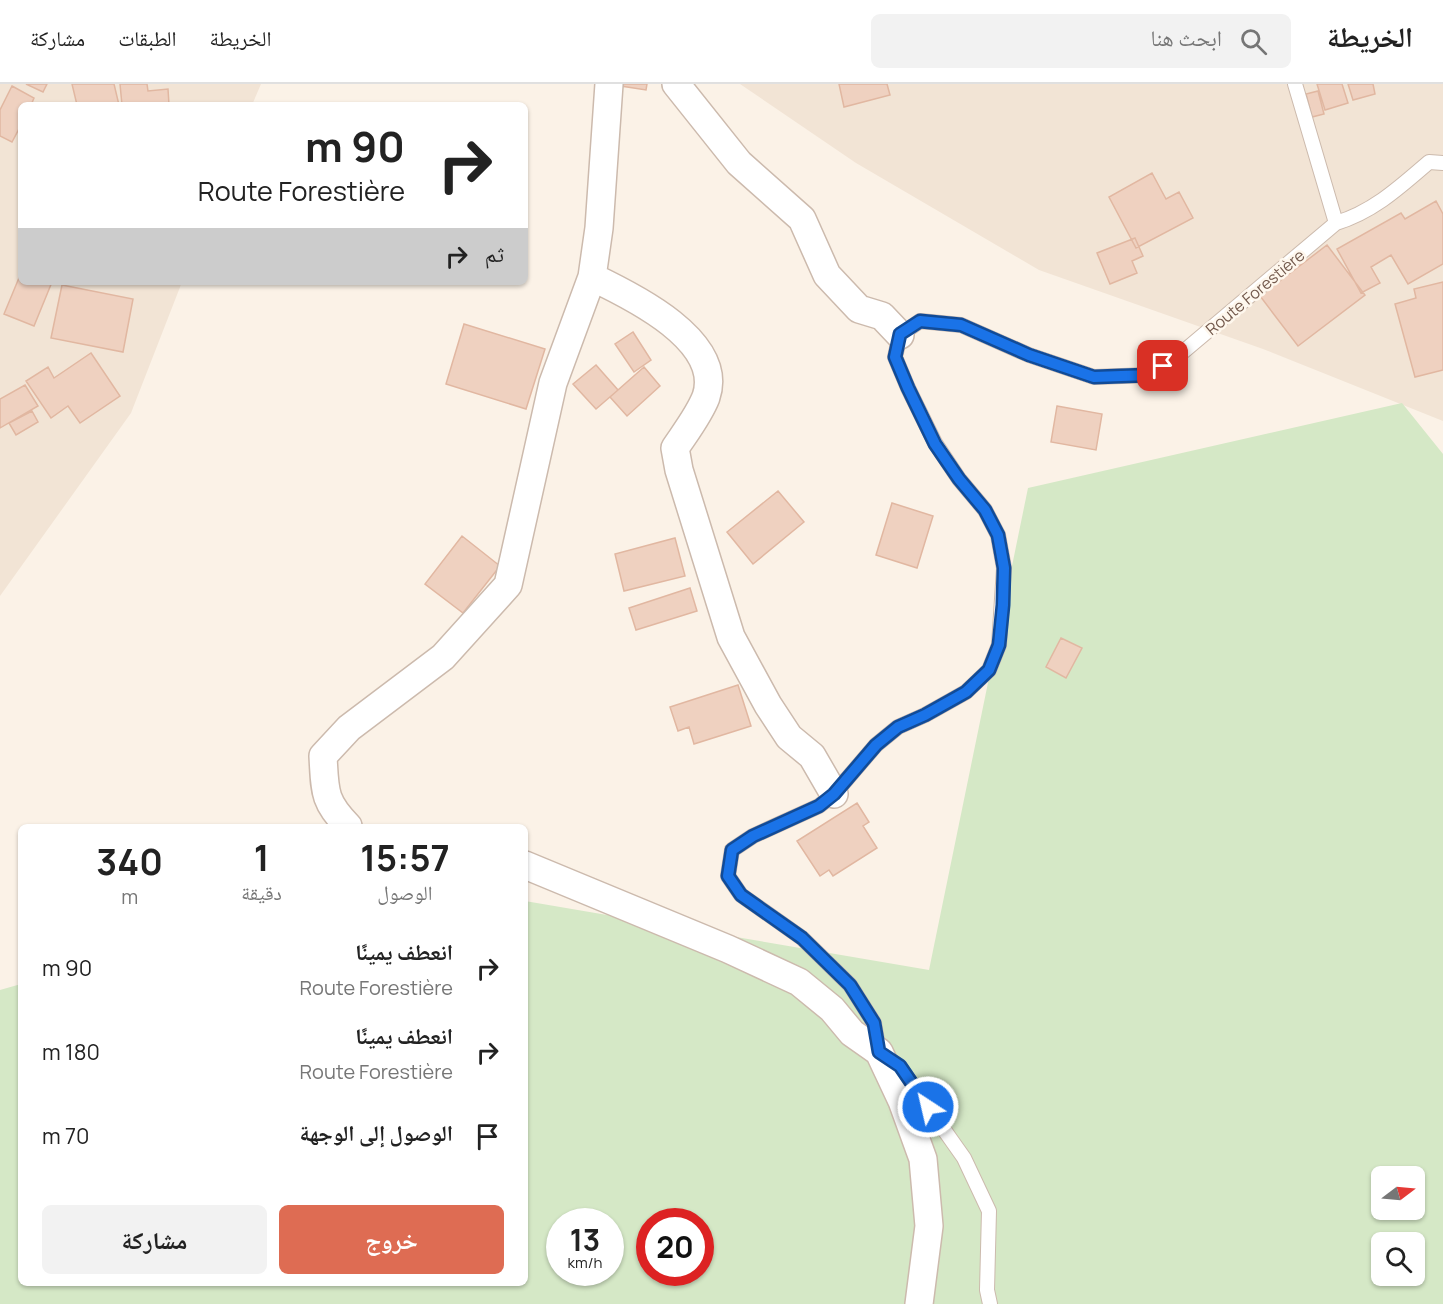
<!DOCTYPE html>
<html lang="ar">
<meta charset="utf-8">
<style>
body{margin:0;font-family:Manrope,"Noto Naskh Arabic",sans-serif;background:#f2f2f2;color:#222;direction:rtl;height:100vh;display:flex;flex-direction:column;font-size:22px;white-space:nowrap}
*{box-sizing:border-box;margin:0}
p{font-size:20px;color:#767676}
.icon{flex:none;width:33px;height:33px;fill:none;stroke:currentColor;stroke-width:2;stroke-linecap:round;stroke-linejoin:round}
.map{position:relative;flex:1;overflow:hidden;direction:ltr}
.panel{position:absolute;left:18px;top:740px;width:510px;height:462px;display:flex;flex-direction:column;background:#fff;border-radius:9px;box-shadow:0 2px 4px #0004;direction:rtl}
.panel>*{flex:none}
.top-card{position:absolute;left:18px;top:18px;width:510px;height:183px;border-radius:9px;box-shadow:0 2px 4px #0004;direction:rtl;background:#fff;color:#222;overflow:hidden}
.needle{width:39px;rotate:74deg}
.tools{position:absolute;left:1371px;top:1082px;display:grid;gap:12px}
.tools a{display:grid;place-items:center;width:54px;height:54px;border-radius:9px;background:#fff;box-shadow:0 2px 4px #0004;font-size:30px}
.speed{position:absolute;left:546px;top:1124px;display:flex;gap:12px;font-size:30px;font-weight:700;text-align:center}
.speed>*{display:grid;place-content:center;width:78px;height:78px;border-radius:50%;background:#fff;box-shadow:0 2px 4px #0004;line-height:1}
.speed small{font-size:15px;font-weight:400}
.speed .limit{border:9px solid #d22;background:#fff;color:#111}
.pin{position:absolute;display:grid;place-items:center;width:51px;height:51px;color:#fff;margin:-26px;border-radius:12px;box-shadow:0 3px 9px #0006}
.me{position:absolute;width:66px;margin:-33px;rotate:325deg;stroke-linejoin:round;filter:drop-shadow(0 0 4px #0008)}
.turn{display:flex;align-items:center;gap:21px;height:126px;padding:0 24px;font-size:27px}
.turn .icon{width:78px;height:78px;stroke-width:2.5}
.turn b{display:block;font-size:42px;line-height:51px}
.then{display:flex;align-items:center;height:57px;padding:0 24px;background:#0003;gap:12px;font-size:22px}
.eta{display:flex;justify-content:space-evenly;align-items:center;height:102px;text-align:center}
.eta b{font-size:36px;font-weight:700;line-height:42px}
.button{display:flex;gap:12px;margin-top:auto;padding:12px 24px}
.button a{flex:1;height:69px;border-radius:9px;background:#de6c53;color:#fff;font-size:24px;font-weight:700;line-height:69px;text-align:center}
.button a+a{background:#f2f2f2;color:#222}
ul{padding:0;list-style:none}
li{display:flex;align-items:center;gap:18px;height:84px;padding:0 24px}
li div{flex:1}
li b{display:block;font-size:22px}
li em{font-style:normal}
header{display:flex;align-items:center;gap:36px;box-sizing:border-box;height:84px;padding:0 30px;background:#fff;border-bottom:2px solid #e0e0e0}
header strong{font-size:28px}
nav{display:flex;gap:33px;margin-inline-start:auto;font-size:21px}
.search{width:420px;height:54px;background:#f2f2f2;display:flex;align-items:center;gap:15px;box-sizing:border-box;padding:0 21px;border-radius:9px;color:#767676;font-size:22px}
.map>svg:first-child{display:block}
.residential{fill:#f2e4d5}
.green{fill:#d5e8c6;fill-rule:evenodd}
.building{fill:#efd1c0;stroke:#e1b7a1;stroke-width:1.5}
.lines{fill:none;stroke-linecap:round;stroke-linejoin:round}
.lane-casing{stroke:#ccbaad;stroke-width:16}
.street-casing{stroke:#ccbaad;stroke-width:30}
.lane{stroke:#fff;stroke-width:14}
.street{stroke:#fff;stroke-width:27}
.route-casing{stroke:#114b97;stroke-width:15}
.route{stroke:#1a73e8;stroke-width:10}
.labels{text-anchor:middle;stroke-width:5;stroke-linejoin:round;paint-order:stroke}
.street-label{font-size:16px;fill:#73594c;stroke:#fef7ed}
</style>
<header>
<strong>الخريطة</strong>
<div class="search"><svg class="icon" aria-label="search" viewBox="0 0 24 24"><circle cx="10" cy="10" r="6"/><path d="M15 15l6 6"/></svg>ابحث هنا</div>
<nav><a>الخريطة</a><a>الطبقات</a><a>مشاركة</a></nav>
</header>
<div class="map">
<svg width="1443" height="1220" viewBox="0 0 1443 1220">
<rect width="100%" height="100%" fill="#fbf2e7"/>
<!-- residential -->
<path class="residential" d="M0 0H261L252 21H21V198H182L131 329 0 512Z
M740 0H1443V337L1263 265 1039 186 856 79Z"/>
<!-- green -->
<path class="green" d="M1402 319 1443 370V1220H0V906L21 900V1198H525V817L929 886 1028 404ZM1382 1092H1414V1125H1382ZM560 1137H610V1188H560ZM650 1137H700V1188H650ZM1382 1158H1414V1191H1382Z"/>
<!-- building -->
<path class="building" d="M26 0H47L43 8Z
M72 0H114L119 21H77Z
M120 0H147L148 7 168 5 169 21H122Z
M621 0H647L646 6 621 2Z
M839 0H887L890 11 844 23Z
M1317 0H1342L1348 19 1325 26Z
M1348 0H1373L1375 10 1353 16Z
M12 2 34 14 31 21H21V41L12 58 0 52V26Z
M1318 7 1324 30 1312 33 1306 10Z
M1152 89 1166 115 1179 108 1193 134 1136 164 1109 113Z
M1436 117 1443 130V180L1408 200 1391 171 1371 183 1380 199 1361 209 1337 165 1401 129 1405 135Z
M1135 154 1143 172 1132 177 1137 189 1110 200 1097 169Z
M1327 161 1365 211 1298 262 1260 212Z
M21 189V198H52L34 242 4 230Z
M1443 198V286L1415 293 1395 220 1416 214 1414 205Z
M62 201 133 215 123 268 51 254Z
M464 240 545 265 526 325 446 300Z
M633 248 651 276 634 288 615 260Z
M91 269 120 312 80 339 68 322 51 334 26 297 48 283 54 294Z
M596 281 618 306 596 325 573 300Z
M644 283 660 302 627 332 610 313Z
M25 301 38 322 0 344V315Z
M1057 322 1102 330 1096 366 1051 358Z
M32 327 38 338 16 351 9 339Z
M778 407 804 438 753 480 727 448Z
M892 419 933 432 917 484 876 471Z
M462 452 500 482 463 529 425 500Z
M675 454 685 492 624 507 615 470Z
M690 504 697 527 636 546 629 524Z
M1061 554 1082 564 1066 594 1046 583Z
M738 601 751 642 694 660 689 643 678 647 670 623Z
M857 719 869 738 863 742 877 764 833 792 829 786 820 792 797 757Z"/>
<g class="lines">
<!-- lane casing -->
<g class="lane-casing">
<path id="lane" d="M1295 0 1336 139
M990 1220 987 1206 989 1127 964 1074 899 982 879 968 874 939 850 901 802 854 741 811 728 792 732 766 753 752 819 722 834 710 876 661 898 643 925 631 966 608 989 586 999 561 1004 484 998 451 985 426 959 395 935 359 908 304 895 273 900 251 920 237 961 241 1029 271 1094 293 1149 291 1177 273 1336 139C1373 128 1400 103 1429 78L1443 79"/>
</g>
<!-- street casing -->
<g class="street-casing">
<path id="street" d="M676 0 739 79 802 135 827 191 859 225 882 232 900 251
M592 193C632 212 725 257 706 313 699 331 685 349 675 364L679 386 731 553 768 621 789 653 812 672 834 710
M348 742C323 717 325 706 323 672L349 644 443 573 508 501 553 299 592 193 599 144 609 0
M525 781 728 865 799 898 832 925 852 949 879 968 902 1017 923 1075 929 1142 919 1220"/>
</g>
<!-- lane -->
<use href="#lane" class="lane"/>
<!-- street -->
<use href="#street" class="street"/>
</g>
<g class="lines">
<!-- route casing -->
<g class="route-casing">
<path id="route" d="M928 1023 900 982 879 968 874 939 850 901 802 854 741 811 728 792 732 766 753 752 819 722 834 710 876 661 898 643 925 631 966 608 989 586 999 561 1003 521 1004 484 998 451 985 426 959 395 935 360 908 304 895 273 900 250 920 237 961 241 1029 271 1094 293 1149 291 1163 282"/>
</g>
<!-- route -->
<use href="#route" class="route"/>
</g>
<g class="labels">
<!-- street labels -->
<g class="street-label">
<text transform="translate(1255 208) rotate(-40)" y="6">Route Forestière</text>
</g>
</g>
</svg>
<div class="tools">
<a><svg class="needle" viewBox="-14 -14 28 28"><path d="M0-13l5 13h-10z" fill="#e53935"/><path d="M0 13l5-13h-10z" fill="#767676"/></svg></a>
<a><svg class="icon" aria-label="search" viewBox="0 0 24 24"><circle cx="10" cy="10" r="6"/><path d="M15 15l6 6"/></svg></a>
</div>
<div class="speed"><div>13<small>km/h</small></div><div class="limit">20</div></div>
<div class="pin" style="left:1163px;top:282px;background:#d93025"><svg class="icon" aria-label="arrive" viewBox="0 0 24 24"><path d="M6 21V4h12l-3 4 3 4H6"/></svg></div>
<svg class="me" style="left:928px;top:1023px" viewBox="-20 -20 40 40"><circle r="17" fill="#1a73e8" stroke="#fff" stroke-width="3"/><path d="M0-11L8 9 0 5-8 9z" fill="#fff"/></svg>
<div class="top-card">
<div class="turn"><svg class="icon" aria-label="right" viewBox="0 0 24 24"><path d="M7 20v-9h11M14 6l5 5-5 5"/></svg><div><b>90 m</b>Route Forestière</div></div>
<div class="then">ثم<svg class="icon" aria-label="right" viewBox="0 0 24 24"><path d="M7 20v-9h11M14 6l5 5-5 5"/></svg></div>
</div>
<section class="panel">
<div class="eta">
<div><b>15:57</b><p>الوصول</p></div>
<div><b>1</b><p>دقيقة</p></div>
<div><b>340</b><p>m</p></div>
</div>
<ul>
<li><svg class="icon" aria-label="right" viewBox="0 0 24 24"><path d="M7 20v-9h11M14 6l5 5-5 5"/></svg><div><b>انعطف يمينًا</b><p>Route Forestière</p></div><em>90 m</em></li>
<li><svg class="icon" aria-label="right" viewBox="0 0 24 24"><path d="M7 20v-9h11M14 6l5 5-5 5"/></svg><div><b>انعطف يمينًا</b><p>Route Forestière</p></div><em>180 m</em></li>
<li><svg class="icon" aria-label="arrive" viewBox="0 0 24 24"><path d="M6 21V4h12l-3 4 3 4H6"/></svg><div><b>الوصول إلى الوجهة</b></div><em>70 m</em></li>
</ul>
<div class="button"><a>خروج</a><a>مشاركة</a></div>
</section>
</div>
